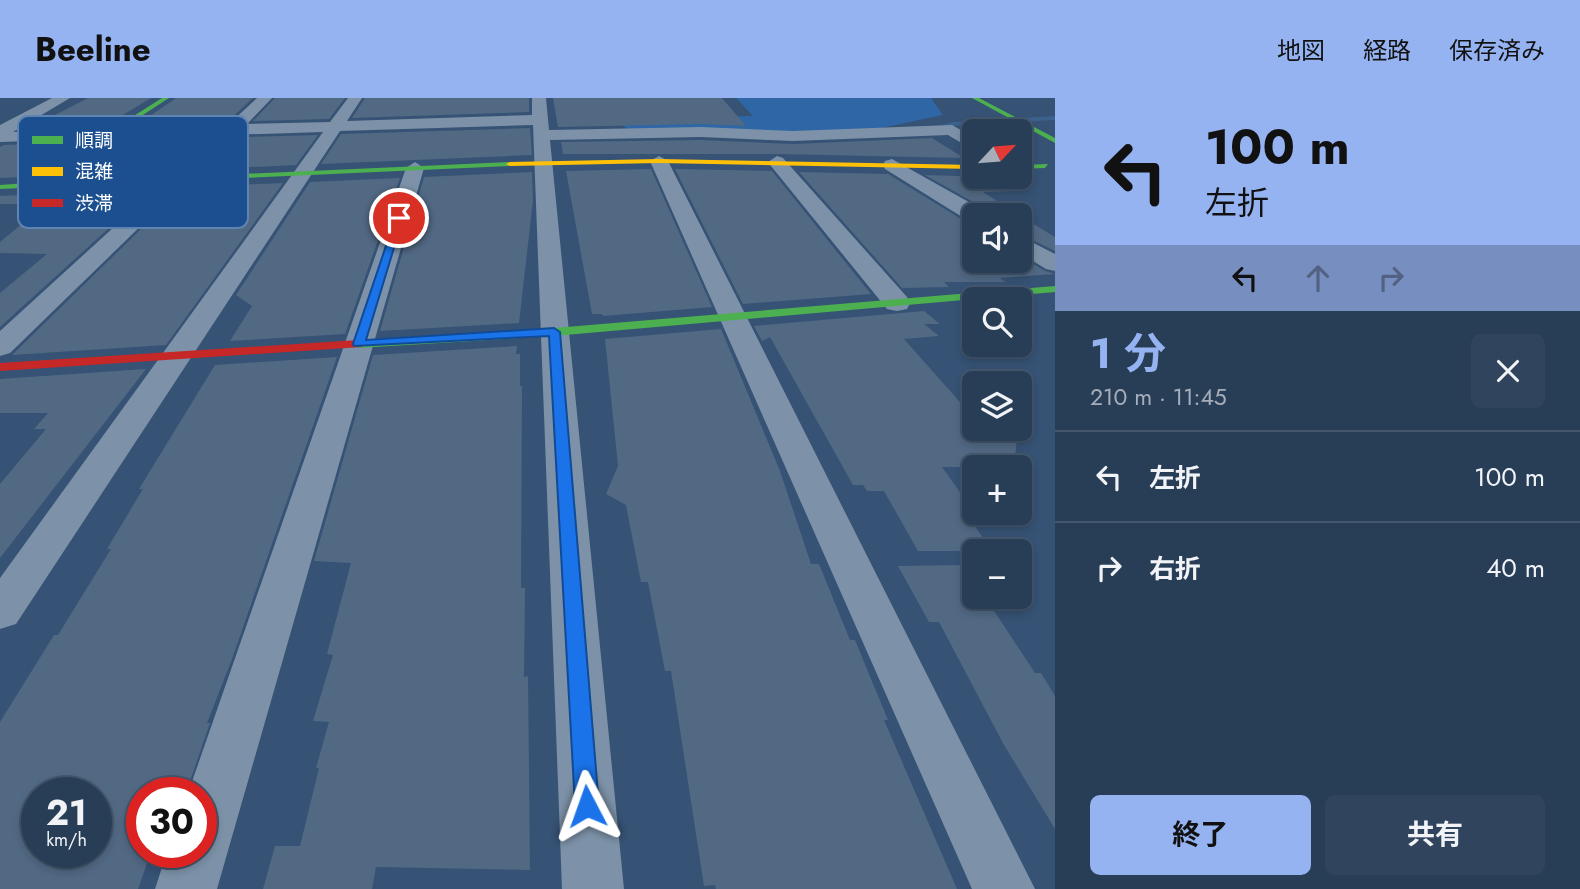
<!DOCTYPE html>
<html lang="ja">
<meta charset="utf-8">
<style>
body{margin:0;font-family:Jost,"Noto Sans JP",sans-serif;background:#30455d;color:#f1f3f6;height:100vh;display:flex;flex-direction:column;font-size:26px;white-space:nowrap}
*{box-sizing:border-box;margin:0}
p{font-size:23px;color:#a5aeba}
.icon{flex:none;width:38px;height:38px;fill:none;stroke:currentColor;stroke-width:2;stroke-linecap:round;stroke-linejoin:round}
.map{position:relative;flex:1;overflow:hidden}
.sheet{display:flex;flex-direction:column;background:#283e57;width:525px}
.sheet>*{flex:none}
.guide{background:#95b2f1;color:#111;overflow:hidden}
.needle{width:46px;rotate:64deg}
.controls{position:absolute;left:962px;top:21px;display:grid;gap:14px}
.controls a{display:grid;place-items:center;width:70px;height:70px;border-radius:10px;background:#283e57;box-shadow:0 4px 10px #0003,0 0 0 2px #44576d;font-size:35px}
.speed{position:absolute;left:21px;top:679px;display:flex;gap:14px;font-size:35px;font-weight:700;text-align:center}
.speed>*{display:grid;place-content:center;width:91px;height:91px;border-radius:50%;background:#283e57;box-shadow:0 4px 10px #0003,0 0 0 2px #44576d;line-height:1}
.speed small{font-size:18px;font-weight:400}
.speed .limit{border:10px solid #d22;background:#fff;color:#111}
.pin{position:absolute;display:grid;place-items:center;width:60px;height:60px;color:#fff;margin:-30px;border:4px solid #fff;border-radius:50%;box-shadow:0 2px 7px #0007}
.me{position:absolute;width:77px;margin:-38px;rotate:356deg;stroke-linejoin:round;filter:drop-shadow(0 0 5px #0008)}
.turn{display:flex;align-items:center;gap:24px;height:147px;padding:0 35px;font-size:32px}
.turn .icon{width:91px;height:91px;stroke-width:2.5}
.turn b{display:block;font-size:49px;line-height:60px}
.lanes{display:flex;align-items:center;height:66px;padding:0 35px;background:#0003;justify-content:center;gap:35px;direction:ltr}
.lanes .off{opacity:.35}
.round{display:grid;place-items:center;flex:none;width:74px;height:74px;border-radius:10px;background:#30455d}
.headline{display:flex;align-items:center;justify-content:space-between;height:119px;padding:0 35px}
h1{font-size:42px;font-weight:700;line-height:52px;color:#95b2f1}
.button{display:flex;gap:14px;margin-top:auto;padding:14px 35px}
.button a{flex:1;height:80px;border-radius:10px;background:#95b2f1;color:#111;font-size:28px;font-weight:700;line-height:80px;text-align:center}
.button a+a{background:#30455d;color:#f1f3f6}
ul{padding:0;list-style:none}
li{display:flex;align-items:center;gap:21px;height:91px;padding:0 35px;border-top:2px solid #44576d}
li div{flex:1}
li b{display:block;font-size:26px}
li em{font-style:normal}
header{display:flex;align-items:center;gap:42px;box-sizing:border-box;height:98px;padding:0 35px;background:#95b2f1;color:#111}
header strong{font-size:33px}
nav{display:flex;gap:38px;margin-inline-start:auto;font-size:24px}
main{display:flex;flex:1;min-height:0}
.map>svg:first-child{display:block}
.green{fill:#2f66a5}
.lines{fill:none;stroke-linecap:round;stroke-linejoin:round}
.stream{fill:#3b618d;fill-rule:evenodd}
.building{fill:#526984;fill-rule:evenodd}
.street{fill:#7d92a8;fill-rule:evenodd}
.fast{fill:#4caf50;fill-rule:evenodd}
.slow{fill:#ffc107;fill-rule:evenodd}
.jam{fill:#c62828;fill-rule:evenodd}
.route{fill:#1a73e8;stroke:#114b97;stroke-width:2}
.key{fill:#1b4f8f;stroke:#5f84b1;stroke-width:2}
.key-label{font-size:19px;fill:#fff}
</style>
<header>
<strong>Beeline</strong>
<nav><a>地図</a><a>経路</a><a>保存済み</a></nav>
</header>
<main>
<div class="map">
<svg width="1055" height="791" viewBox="0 0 1055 791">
<rect width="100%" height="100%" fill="#365274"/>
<!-- green -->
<path class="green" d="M736 0H931L943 17 862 34 628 32 618 22 753 18Z"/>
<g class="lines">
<!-- stream -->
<path class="stream" d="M1055 18V22L953 28 928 33 925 31 953 24Z
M118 50 120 53 47 57 44 55Z"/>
</g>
<!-- building -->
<path class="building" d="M88 0H151L105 28 28 31Z
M176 0H253L227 24 137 27Z
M275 0H345L329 21 253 23Z
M365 0H529V14L352 20Z
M553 0H722L746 28 701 26 558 29Z
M530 30 532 57 321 66 341 36Z
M318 37 296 67 61 78 113 43Z
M932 40 964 60 778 56H563L561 44 701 42 793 46Z
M80 44 23 79 0 80V49L4 47Z
M651 71 712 209 603 218 602 216H592L566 73Z
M675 71 772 73 871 196 743 206Z
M532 74 533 102 519 225 380 233 424 79Z
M799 74 888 76 966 124 975 126V163H1020V158L1045 173 1055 176 1000 180 1005 184H944L949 189 902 190Z
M925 77 991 79 1011 93 983 94 1018 117H989L984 110Z
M400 80 345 236 230 243 252 208 236 197 310 84Z
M283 85 166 247 12 257 184 89Z
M152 91 0 229V195L47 156 0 155V144L46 106H0V98Z
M1020 118 1055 139V153L1020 136Z
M924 213 940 226H924L939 238 904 241 975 321V331H1018L1014 369H942L970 408H961L992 453H918L884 393H867L863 387H853L770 239 762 243 754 228Z
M721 231 780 373 811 466H819L850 542H855L888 622H884L957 791H716L715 787 704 788 671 573H665L648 484H641L626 407 606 396 618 368 605 241Z
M517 248 516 256H520V288H522L521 490H525L524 579 528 578 530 772 376 769 372 791H263L275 748H300L319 670H316L329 624 313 623 333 557 327 556 351 465 314 463 373 257Z
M337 259 232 561 207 625H210L186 695H142V754H151L138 791H0V624L54 537H58L111 451H107L143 391H139L215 267ZM37 695H96V754H37Z
M146 271 0 460V386L46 331H34L48 315H0V281Z
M965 467 975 482V499H985L1035 575H1041L1055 598V731L1004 647 939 524H929L898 468Z"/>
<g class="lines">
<!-- street -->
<path class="street" d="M52 0H70L13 34 228 27 257 0H272L247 26 330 24 348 0H362L347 23 532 17V0H546L549 32 701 29 793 33 952 27 975 40V53L948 37 793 43 701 39 550 42 624 791H562L533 27 340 33 16 526 0 531V480L323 34 0 44V27Z
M659 58 668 63 1035 791H972L650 63Z
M777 58 783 60 907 199 910 205 907 211 897 213 887 211 771 68 768 64Z
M892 61 983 112 986 117H975V123L967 122 885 71 883 67 885 63Z
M415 64 424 70 217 791H155L167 754H201V695H188L406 70Z
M178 75 185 77 188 81 185 85 10 255 0 258V233L171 77Z
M1020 138 1055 156V173L1046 171 1020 155Z"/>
<!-- fast -->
<path class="fast" d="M162 0H169L38 85 510 64 514 66 510 68 0 91V87L28 85Z
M972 0H979L1055 40V45Z
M1048 66 1045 70 1020 71V67Z
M1055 188V194L554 238 358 250 352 246 358 242 554 230Z"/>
<!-- slow -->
<path class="slow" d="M659 61 975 67V71L659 65 510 68 506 66 510 64Z"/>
<!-- jam -->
<path class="jam" d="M358 242 362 243V249L0 273V265Z"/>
</g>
<!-- route -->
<path class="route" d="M396 118 403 120 366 242 554 230 560 234 599 708 596 715 587 719 579 715 575 708 549 238 354 248 353 246Z"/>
<!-- legend -->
<rect x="18" y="18" width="230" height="112" rx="10" class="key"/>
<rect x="32" y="38" width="31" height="8" fill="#4caf50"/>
<rect x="32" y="69" width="31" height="9" fill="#ffc107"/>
<rect x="32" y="101" width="31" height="8" fill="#c62828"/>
<g class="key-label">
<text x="75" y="49">順調</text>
<text x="75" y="80">混雑</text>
<text x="75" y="112">渋滞</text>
</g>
</svg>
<div class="controls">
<a><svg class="needle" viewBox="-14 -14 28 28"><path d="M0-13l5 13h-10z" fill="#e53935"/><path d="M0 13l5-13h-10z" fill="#a5aeba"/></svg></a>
<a><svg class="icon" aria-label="sound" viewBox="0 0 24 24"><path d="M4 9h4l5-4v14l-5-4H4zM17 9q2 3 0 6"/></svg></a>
<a><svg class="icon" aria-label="search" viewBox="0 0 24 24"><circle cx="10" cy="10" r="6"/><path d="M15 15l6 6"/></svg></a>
<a><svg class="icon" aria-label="layers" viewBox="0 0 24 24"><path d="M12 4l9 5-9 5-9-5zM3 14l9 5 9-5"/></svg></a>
<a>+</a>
<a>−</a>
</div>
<div class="speed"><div>21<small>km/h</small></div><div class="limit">30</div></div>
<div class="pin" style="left:399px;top:120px;background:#d93025"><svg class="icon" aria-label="arrive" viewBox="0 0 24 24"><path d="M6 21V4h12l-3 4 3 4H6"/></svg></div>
<svg class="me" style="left:587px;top:708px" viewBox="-20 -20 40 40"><path d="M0-17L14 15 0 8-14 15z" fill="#1a73e8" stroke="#fff" stroke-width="4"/></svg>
</div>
<section class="sheet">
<div class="guide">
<div class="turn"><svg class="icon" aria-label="left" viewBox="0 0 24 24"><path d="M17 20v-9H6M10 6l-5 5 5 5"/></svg><div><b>100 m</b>左折</div></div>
<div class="lanes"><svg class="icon" aria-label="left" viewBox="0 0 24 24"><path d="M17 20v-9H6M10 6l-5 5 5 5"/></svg><svg class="icon off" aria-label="ahead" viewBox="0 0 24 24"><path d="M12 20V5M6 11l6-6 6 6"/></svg><svg class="icon off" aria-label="right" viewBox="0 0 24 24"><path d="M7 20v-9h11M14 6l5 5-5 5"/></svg></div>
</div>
<div class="headline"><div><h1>1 分</h1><p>210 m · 11:45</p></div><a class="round"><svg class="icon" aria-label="close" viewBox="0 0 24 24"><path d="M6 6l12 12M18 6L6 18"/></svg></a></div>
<ul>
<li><svg class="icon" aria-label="left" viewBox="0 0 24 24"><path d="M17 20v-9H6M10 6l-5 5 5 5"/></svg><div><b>左折</b></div><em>100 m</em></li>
<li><svg class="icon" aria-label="right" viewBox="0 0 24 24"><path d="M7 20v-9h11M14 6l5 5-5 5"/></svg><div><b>右折</b></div><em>40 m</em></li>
</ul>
<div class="button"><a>終了</a><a>共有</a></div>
</section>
</main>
